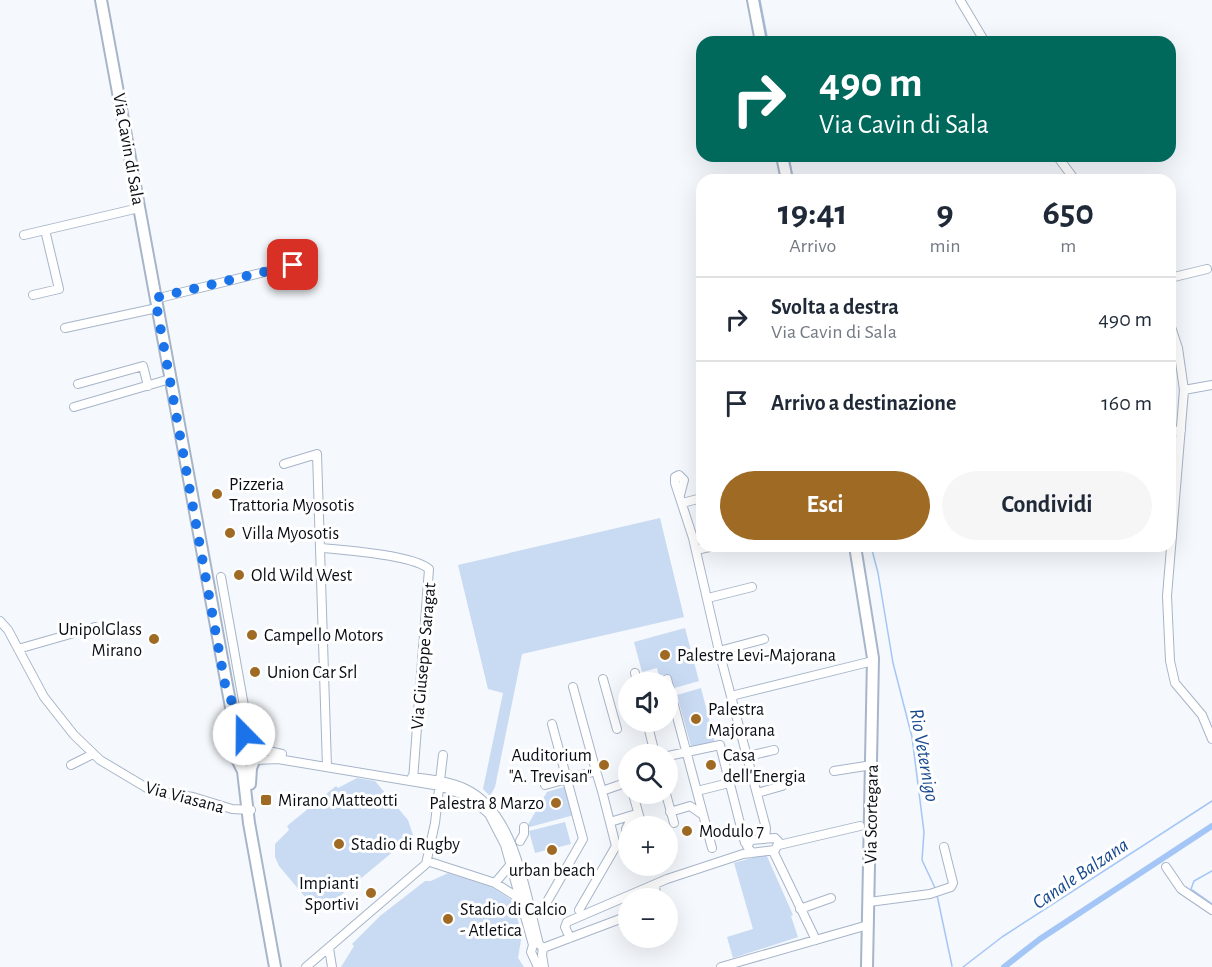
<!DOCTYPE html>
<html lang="it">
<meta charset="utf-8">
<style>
body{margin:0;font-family:"Alegreya Sans",sans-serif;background:#f6f6f7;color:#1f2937;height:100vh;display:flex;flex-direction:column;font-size:22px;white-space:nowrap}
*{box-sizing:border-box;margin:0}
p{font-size:20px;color:#747a83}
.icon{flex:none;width:33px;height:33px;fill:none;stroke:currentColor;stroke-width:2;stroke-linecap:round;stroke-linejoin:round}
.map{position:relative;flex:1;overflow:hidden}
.drawer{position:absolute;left:696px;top:174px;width:480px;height:378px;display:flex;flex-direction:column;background:#fff;border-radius:18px;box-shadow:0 6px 24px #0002}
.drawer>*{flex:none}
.guide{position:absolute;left:696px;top:36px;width:480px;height:126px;border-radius:18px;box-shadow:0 6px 24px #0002;background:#00695c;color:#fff;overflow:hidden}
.tools{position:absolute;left:618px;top:672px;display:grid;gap:12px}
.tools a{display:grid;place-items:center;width:60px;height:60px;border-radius:50%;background:#fff;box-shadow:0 6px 24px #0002;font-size:30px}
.pin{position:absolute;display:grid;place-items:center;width:51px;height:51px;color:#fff;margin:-26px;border-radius:12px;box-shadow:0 3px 9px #0006}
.me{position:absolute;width:66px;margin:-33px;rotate:338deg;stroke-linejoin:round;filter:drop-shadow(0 0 4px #0008)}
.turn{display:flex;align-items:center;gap:21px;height:126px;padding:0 24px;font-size:27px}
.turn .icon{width:78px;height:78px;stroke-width:2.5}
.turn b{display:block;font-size:42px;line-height:51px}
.eta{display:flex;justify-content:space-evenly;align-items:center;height:102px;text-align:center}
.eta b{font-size:36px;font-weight:600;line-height:42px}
.cta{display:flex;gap:12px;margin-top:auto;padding:12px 24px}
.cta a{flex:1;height:69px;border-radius:36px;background:#9f6a23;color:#fff;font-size:24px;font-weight:600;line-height:69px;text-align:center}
.cta a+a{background:#f6f6f7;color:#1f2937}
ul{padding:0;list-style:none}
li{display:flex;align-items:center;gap:18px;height:84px;padding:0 24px;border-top:2px solid #e0e1e3}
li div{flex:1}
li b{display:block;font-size:22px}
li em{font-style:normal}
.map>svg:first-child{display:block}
.green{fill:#c9daf3}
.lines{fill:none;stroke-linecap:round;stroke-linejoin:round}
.stream{stroke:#a4c6f7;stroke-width:1.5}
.canal{stroke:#a4c6f7;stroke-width:6}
.street-casing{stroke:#a7b5c9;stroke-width:10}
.secondary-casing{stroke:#a7b5c9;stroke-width:14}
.street{stroke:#fff;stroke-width:8}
.secondary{stroke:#fff;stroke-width:10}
.route{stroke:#1a73e8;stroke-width:10;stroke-dasharray:0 18}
.poi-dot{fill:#9f6a23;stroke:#fff;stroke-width:2}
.labels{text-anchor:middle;stroke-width:6;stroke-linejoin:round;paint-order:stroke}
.street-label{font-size:18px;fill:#090e14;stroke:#fff}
.poi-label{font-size:18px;fill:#090e14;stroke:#fff;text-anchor:start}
.water-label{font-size:20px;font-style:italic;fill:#16488f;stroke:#fff}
</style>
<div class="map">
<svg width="1212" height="967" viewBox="0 0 1212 967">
<rect width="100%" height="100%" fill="#f5f8fc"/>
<!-- green -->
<path class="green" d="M660 518 684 617 522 654 495 787 490 796 483 789 503 693 488 689 458 565Z
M685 628 699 681 671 689 667 674 659 676 657 668 642 672 634 642Z
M701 688 715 743 692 750 677 695Z
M357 778 375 781 408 820 413 835 323 910H316L279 866 275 857V844L289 830 287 826 336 786 338 788Z
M567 786 574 815 526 828 547 792Z
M565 822 571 844 535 853 529 831Z
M766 854 793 915 791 916 798 937 733 958 727 937 753 929 734 863Z
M448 873 492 887 512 900 522 934 518 958 524 967H341L354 946 352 944 380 916 425 881H431Z"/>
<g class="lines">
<!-- stream -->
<path class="stream" d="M760 0 768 42
M789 156 793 180
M871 546 878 573 893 663 912 737 924 832 922 860 936 890
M1212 871 1194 881 1191 889 1212 904
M937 895 952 966
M963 967 1002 937 1212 801"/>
<!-- canal -->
<path class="canal" d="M1004 967 1040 939 1212 826"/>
<!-- street casing -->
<g class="street-casing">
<path id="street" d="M960 0 985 42
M1057 156 1075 180
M24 235 139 208
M1170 278 1207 269
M33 295 59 289 45 230
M155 299 293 265
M1170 324 1178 348 1184 390 1167 596 1170 661 1175 683 1202 715 1212 739
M65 328 157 308
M78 384 143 366 148 386
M1184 390 1212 385
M74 407 170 379
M1170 432 1181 430
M284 464 317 454 327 767
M680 495 684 480 679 475 675 477V483L693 538 719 651 766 828 765 839
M682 503 702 498
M322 548C345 550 413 555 429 569L413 780
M696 550 714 546
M221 577 244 706 238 723
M708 598 752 587
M0 621 8 630 44 697 74 735 100 760 152 791 193 797 232 809 251 810
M18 649 95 627
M719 651 764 639
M635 673 637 682
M603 679 617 729
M667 679 712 848
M654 682H655
M573 687 596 771
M731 696 873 661
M647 722 655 754
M255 748 282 754
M668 756 720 745 745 843 748 844
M748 756 774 750
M256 760 278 759 440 786 471 798 489 814 505 845 533 945 531 952 538 967
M71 765 93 754
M834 771 872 765
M412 777C430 779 450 781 466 789 516 813 526 897 539 944
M545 785 596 771 602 791 628 782
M697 791 729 783
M757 793 782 786
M633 794 642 826
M666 794 674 823
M670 812 690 806 703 815
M610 822 633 815 626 829
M520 841 524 834V827
M779 845 860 826
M773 851 816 940
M427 861 495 883 522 900
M1166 867 1181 889 1212 910
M495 883 511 864
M655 885 656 898
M869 902 930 894 951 887 953 883 944 847
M539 909 544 907 583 839 552 724
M800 909 831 898
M579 910 616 846 602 791
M570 938 565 927 567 922 667 879 743 854 775 850 779 842 775 838 751 840 747 846 752 853
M540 945 543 948 542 955 544 967
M329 948 332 967
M543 948 628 916
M306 967 426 864 435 823 443 755
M721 967 868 925"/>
</g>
<!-- secondary casing -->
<g class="secondary-casing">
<path id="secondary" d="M101 0 237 740 235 755 243 771 249 823 275 967
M753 0 761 42
M782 156 787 180
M855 546 873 658 867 967
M238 722 246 738 257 754 251 768 250 784"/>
</g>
<!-- street -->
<use href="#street" class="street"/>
<!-- secondary -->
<use href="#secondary" class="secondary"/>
</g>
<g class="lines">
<!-- route -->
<path class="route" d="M244 734 225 684 155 298 293 265"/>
</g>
<!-- markers -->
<g class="poi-dot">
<circle cx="217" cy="494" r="6"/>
<circle cx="230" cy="533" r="6"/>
<circle cx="239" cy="575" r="6"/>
<circle cx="252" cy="635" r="6"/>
<circle cx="154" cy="639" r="6"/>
<circle cx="665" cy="655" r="6"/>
<circle cx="255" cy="672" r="6"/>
<circle cx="696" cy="719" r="6"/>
<circle cx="604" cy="765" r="6"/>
<circle cx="711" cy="765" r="6"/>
<rect x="260" y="794" width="12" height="12" rx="3"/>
<circle cx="556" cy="803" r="6"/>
<circle cx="687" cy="831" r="6"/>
<circle cx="339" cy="844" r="6"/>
<circle cx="552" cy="850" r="6"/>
<circle cx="371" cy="893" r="6"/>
<circle cx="448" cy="919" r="6"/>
</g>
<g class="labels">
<!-- street labels -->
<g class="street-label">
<text transform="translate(129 149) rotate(80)" y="6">Via Cavin di Sala</text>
<text transform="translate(423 656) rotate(-85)" y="6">Via Giuseppe Saragat</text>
<text transform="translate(185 797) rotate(15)" y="6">Via Viasana</text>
<text transform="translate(871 814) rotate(-89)" y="6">Via Scortegara</text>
</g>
<!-- poi labels -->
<g class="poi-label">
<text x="229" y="490">Pizzeria<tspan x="229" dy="21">Trattoria Myosotis</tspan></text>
<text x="242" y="539">Villa Myosotis</text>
<text x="251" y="581">Old Wild West</text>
<text x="142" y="635" text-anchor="end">UnipolGlass<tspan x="142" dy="21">Mirano</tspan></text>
<text x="264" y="641">Campello Motors</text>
<text x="677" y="661">Palestre Levi-Majorana</text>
<text x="267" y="678">Union Car Srl</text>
<text x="708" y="715">Palestra<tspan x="708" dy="21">Majorana</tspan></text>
<text x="592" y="761" text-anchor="end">Auditorium<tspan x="592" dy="21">"A. Trevisan"</tspan></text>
<text x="723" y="761">Casa<tspan x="723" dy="21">dell'Energia</tspan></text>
<text x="278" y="806">Mirano Matteotti</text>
<text x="544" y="809" text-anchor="end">Palestra 8 Marzo</text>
<text x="699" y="837">Modulo 7</text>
<text x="351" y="850">Stadio di Rugby</text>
<text x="552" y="876" text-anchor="middle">urban beach</text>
<text x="359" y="889" text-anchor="end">Impianti<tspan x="359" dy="21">Sportivi</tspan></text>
<text x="460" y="915">Stadio di Calcio<tspan x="460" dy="21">- Atletica</tspan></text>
</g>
<!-- water labels -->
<g class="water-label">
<text transform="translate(925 755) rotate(80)" y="7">Rio Veternigo</text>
<text transform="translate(1080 873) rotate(-34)" y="7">Canale Balzana</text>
</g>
</g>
</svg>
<div class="tools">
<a><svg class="icon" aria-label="sound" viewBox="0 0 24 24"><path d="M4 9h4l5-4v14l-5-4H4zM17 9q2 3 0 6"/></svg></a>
<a><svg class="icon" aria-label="search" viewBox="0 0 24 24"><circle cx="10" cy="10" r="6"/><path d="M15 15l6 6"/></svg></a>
<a>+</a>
<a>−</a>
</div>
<div class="pin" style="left:293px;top:265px;background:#d93025"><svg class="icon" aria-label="arrive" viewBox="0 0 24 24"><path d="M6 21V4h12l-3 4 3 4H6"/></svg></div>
<svg class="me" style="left:244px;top:734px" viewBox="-20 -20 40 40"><circle r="19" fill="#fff"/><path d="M0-13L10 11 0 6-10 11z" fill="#1a73e8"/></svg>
<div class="guide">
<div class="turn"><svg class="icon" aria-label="right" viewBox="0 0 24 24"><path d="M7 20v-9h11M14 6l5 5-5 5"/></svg><div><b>490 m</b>Via Cavin di Sala</div></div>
</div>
<section class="drawer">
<div class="eta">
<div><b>19:41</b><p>Arrivo</p></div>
<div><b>9</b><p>min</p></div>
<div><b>650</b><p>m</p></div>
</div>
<ul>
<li><svg class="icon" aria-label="right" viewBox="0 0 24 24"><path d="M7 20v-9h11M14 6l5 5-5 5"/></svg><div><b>Svolta a destra</b><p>Via Cavin di Sala</p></div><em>490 m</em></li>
<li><svg class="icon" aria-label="arrive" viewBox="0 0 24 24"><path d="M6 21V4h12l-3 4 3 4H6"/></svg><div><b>Arrivo a destinazione</b></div><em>160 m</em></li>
</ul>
<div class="cta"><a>Esci</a><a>Condividi</a></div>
</section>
</div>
